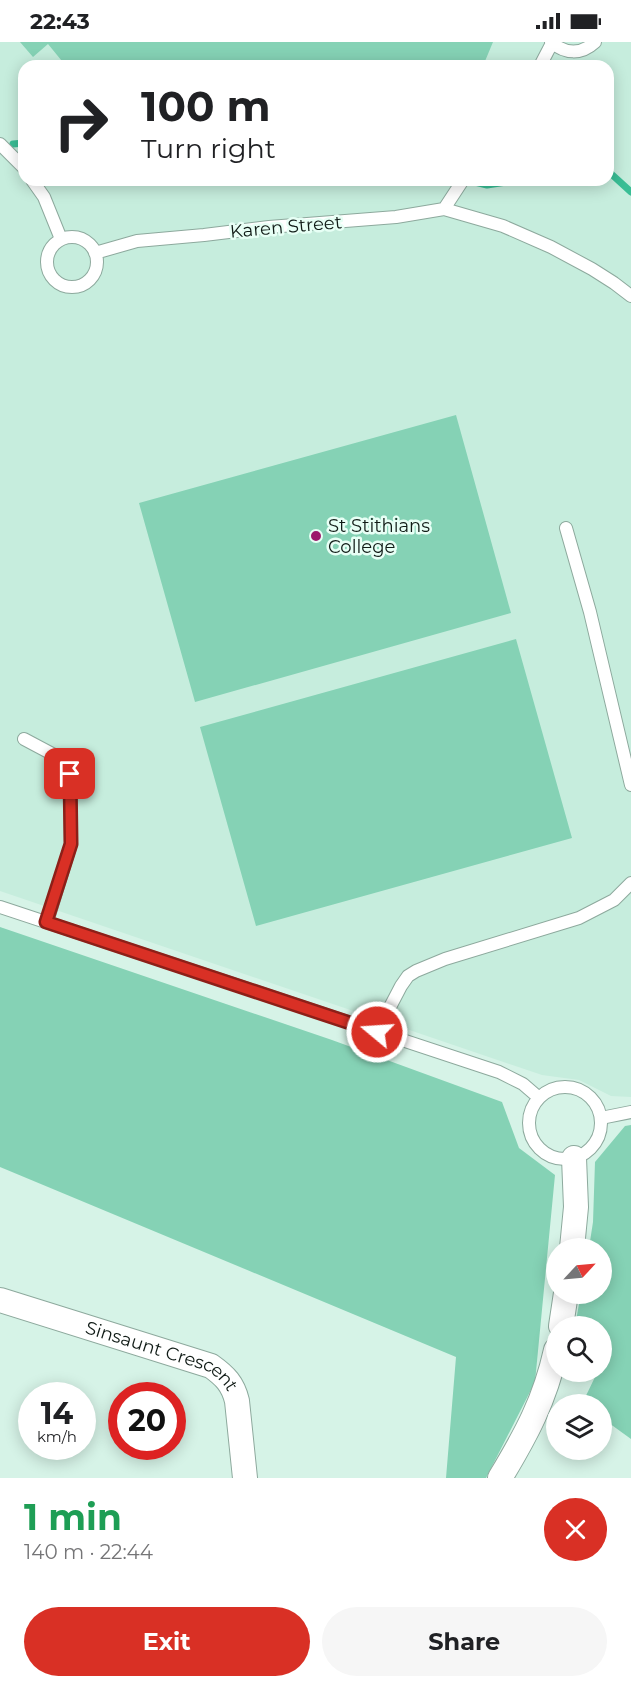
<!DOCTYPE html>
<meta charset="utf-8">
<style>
body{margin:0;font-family:Montserrat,sans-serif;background:#f6f6f6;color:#202124;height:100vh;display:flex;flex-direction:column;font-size:22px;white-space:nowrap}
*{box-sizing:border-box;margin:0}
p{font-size:20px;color:#757577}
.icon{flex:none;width:33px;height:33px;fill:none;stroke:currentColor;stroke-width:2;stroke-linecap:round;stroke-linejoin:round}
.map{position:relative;height:1436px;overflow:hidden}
.details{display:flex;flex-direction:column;background:#fff;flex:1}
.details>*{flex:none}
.hud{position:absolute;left:18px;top:18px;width:596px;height:126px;border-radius:18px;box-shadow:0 3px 15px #0003;background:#fff;color:#202124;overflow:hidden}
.needle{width:39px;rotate:64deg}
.controls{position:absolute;left:546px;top:1196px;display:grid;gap:12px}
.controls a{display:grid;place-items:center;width:66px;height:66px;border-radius:50%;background:#fff;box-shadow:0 3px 15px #0003;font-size:30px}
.speed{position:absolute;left:18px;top:1340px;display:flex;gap:12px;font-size:30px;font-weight:700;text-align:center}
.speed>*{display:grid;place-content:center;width:78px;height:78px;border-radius:50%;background:#fff;box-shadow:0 3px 15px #0003;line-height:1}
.speed small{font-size:15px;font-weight:400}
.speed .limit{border:9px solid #d22;background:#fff;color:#111}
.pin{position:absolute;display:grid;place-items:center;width:51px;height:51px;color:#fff;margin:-26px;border-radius:12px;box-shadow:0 3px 9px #0006}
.me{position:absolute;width:66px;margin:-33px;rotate:288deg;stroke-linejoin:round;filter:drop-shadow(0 0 4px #0008)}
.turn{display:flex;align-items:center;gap:21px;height:126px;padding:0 24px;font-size:27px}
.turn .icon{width:78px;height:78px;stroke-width:2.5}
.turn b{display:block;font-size:42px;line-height:51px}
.round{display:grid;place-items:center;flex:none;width:63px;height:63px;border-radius:32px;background:#f6f6f6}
.headline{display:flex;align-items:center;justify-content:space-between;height:102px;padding:0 24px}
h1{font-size:36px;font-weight:700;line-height:45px;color:#1e9e55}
.action{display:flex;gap:12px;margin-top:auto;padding:12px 24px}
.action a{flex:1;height:69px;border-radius:36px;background:#d93025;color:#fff;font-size:24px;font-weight:700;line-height:69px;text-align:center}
.action a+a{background:#f6f6f6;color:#202124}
.status{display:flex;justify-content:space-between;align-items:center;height:42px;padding:0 30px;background:#fff;direction:ltr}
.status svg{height:16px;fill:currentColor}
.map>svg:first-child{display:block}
.built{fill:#c6eddd;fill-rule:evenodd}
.green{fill:#85d2b5}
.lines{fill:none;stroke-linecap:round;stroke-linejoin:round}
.stream{stroke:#39be95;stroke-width:7}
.lane-casing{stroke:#8da99d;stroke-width:14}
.street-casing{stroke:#8da99d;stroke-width:26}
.lane{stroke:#fff;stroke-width:12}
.street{stroke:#fff;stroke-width:24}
.route-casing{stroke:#8d1f18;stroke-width:15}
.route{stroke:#d93025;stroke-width:10}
.poi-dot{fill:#9c1a6c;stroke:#e7fff5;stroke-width:2}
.labels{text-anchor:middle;stroke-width:5;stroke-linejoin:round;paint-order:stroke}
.street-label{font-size:18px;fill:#101b16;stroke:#e7fff5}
.poi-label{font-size:18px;fill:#101b16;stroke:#e7fff5;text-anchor:start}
</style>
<div class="status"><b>22:43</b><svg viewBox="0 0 49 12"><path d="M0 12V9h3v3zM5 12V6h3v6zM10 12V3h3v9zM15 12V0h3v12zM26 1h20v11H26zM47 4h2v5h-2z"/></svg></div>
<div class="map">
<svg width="631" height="1436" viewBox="0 0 631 1436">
<rect width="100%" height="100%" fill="#d6f3e7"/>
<!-- built -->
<path class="built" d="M0 0H631V1055L611 1054 579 1038 542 1033 0 849ZM24 24H608V138H24Z"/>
<!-- green -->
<path class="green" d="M20 0H493L483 24H66L48 2 33 15Z
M456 373 511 571 195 660 139 461Z
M516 597 572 796 256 884 200 685Z
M0 885 332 998 502 1060 519 1106 555 1133 535 1340 486 1436H446L456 1315 0 1125Z
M631 1083V1397L602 1376V1362H582L595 1335 587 1329H602V1284H575L581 1251H602V1206H589L593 1180 595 1120 625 1084Z"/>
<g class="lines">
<!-- stream -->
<path class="stream" d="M13 102 24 101
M608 129 631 150
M467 138 487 143 520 138"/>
<!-- lane casing -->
<g class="lane-casing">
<path id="lane" d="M551 0C565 12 581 13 595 0
M540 24 552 1
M0 102 24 126
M32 138 44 155 61 197
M444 167 503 184 551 205 592 227 614 241 631 254
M47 220a25 25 0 1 1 50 0a25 25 0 1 1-50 0Z
M95 211 137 199 204 193 269 185 396 175 444 167 463 138
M566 486 590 570 631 743
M24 697 56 714 64 720 70 732 71 802 47 880
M0 865 499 1030 523 1042 538 1055
M377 990 401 944 408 934 416 929 445 917 579 876 614 858 631 841
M529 1081a36 36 0 1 1 72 0a36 36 0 1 1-72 0Z
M601 1076 631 1070"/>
</g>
<!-- street casing -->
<g class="street-casing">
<g id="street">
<path d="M572 1206 576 1165 574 1116"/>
<path id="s1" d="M0 1258 211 1324C225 1334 233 1342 237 1359L245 1436"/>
<path d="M561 1284 566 1251"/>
<path d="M500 1436C526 1393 545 1358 556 1308"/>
</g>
</g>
<!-- lane -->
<use href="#lane" class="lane"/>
<!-- street -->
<use href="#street" class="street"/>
</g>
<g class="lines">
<!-- route casing -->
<g class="route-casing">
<path id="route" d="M70 732 71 802 46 880 377 990"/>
</g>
<!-- route -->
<use href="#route" class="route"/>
</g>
<!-- markers -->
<circle class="poi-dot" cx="316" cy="494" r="6"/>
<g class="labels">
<!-- street labels -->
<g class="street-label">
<text transform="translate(286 185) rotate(-5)" y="6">Karen Street</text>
<text dy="6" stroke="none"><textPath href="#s1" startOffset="172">Sinsaunt Crescent</textPath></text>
</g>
<!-- poi labels -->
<g class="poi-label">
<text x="328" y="490">St Stithians<tspan x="328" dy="21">College</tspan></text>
</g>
</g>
</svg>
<div class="controls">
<a><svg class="needle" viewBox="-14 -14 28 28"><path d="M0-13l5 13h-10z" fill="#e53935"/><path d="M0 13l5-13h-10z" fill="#757577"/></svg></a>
<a><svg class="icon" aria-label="search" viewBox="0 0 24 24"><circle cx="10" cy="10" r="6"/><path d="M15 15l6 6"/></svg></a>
<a><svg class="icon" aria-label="layers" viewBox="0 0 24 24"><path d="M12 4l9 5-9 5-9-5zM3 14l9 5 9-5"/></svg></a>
</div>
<div class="speed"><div>14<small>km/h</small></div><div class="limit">20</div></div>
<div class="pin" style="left:70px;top:732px;background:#d93025"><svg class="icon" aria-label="arrive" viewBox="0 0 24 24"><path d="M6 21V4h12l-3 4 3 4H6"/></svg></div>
<svg class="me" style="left:377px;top:990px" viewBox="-20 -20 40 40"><circle r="17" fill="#d93025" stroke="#fff" stroke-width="3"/><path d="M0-11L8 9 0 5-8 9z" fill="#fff"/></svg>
<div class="hud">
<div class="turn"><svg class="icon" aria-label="right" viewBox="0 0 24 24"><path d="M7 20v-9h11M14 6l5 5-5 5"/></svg><div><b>100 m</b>Turn right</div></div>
</div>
</div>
<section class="details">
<div class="headline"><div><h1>1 min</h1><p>140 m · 22:44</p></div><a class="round" style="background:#d93025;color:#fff"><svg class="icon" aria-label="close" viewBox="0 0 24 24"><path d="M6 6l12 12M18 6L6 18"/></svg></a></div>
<div class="action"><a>Exit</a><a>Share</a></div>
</section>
